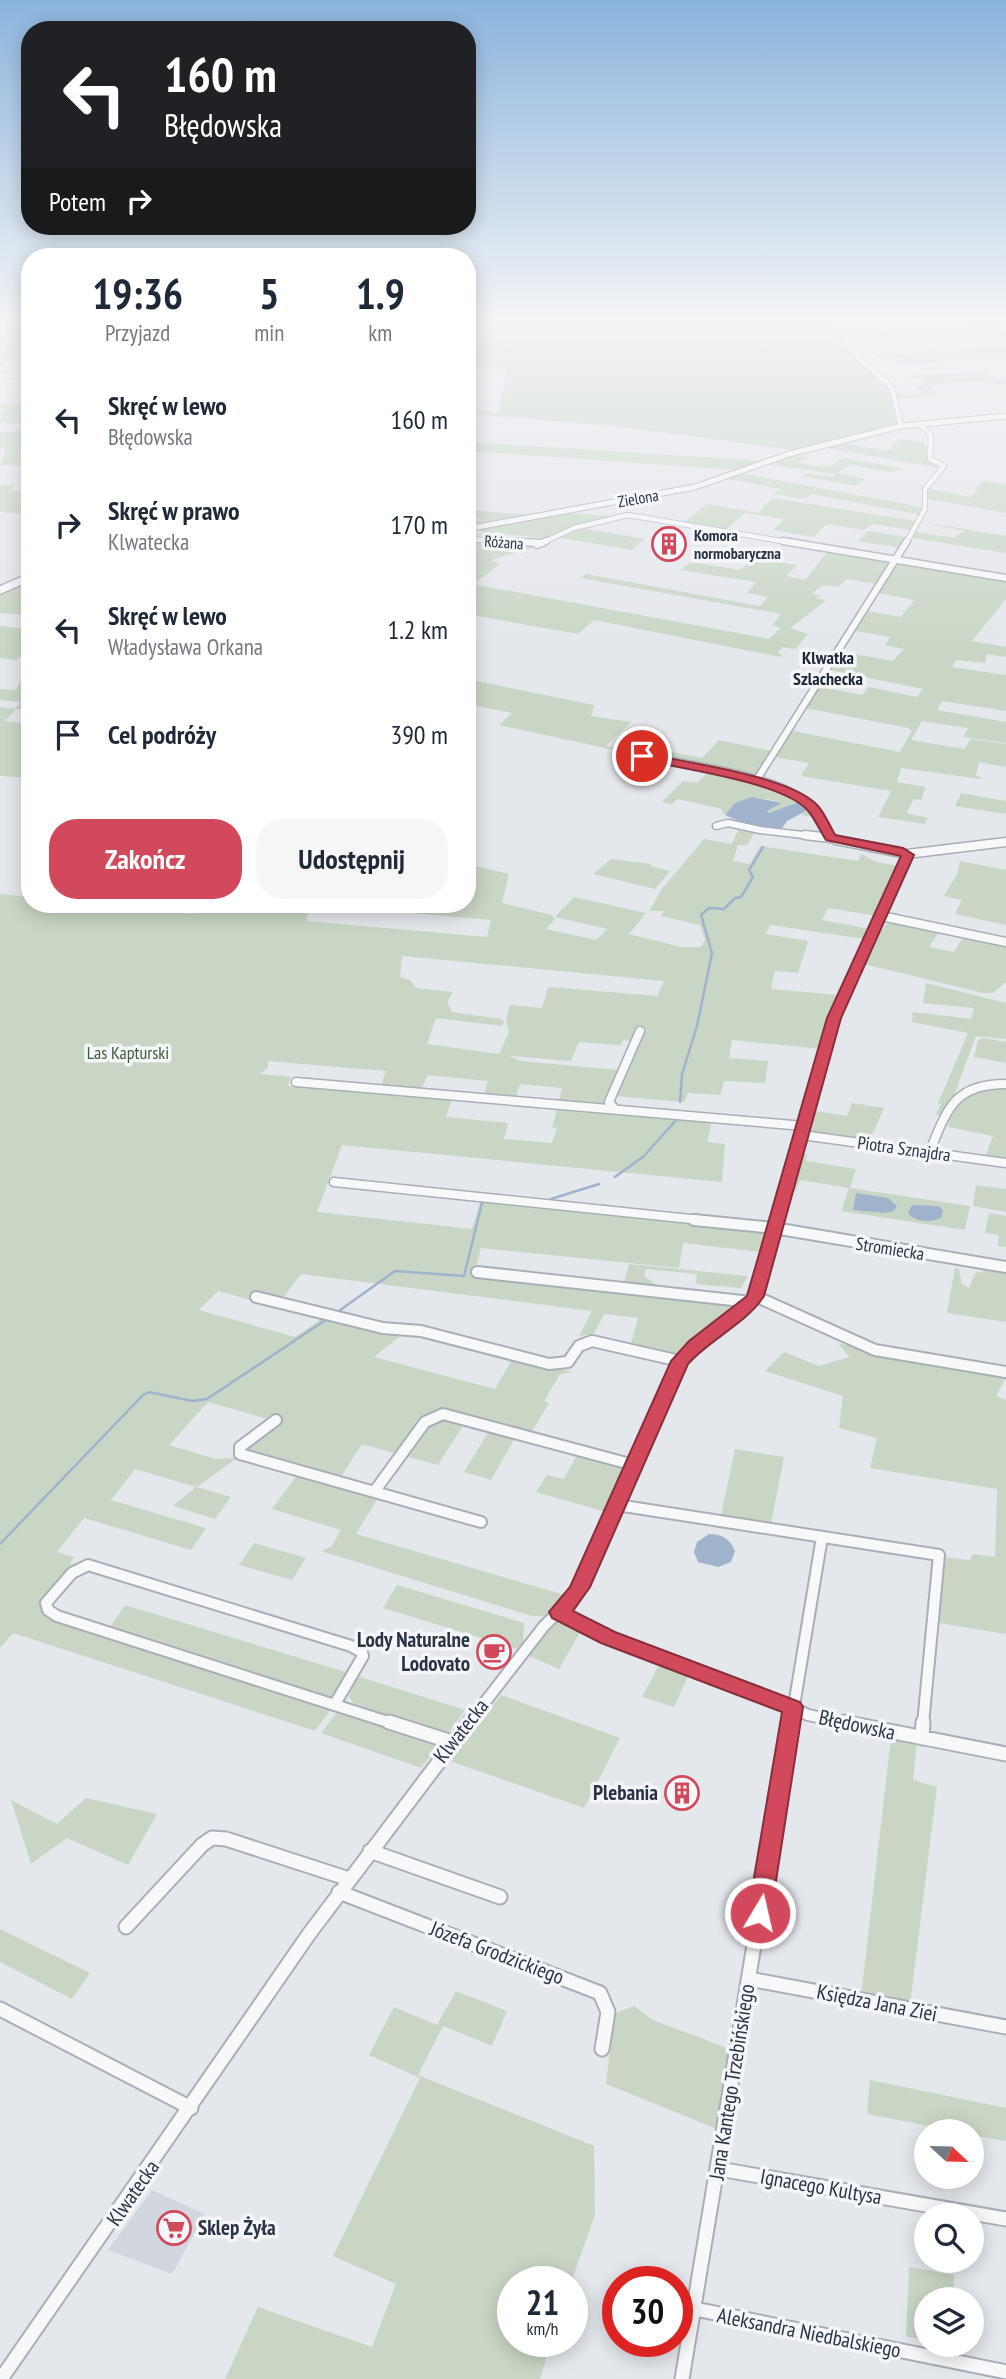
<!DOCTYPE html>
<html lang="pl">
<meta charset="utf-8">
<style>
body{margin:0;font-family:"PT Sans Narrow",sans-serif;background:#f6f6f7;color:#1f2937;height:100vh;display:flex;flex-direction:column;font-size:26px;white-space:nowrap}
*{box-sizing:border-box;margin:0}
p{font-size:23px;color:#747a83}
.icon{flex:none;width:38px;height:38px;fill:none;stroke:currentColor;stroke-width:2;stroke-linecap:round;stroke-linejoin:round}
.map{position:relative;flex:1;overflow:hidden}
.drawer{position:absolute;left:21px;top:248px;width:455px;height:665px;display:flex;flex-direction:column;background:#fff;border-radius:28px;box-shadow:0 4px 18px #0003}
.drawer>*{flex:none}
.hud{position:absolute;left:21px;top:21px;width:455px;height:214px;border-radius:28px;box-shadow:0 4px 18px #0003;background:#202124;color:#fff;overflow:hidden}
.needle{width:46px;rotate:112deg}
.buttons{position:absolute;left:914px;top:2119px;display:grid;gap:14px}
.buttons a{display:grid;place-items:center;width:70px;height:70px;border-radius:50%;background:#fff;box-shadow:0 4px 18px #0003;font-size:35px}
.speed{position:absolute;left:497px;top:2266px;display:flex;gap:14px;font-size:35px;font-weight:700;text-align:center}
.speed>*{display:grid;place-content:center;width:91px;height:91px;border-radius:50%;background:#fff;box-shadow:0 4px 18px #0003;line-height:1}
.speed small{font-size:18px;font-weight:400}
.speed .limit{border:10px solid #d22;background:#fff;color:#111}
.pin{position:absolute;display:grid;place-items:center;width:60px;height:60px;color:#fff;margin:-30px;border:4px solid #fff;border-radius:50%;box-shadow:0 2px 7px #0007}
.me{position:absolute;width:77px;margin:-38px;rotate:9deg;stroke-linejoin:round;filter:drop-shadow(0 0 5px #0008)}
.turn{display:flex;align-items:center;gap:24px;height:147px;padding:0 28px;font-size:32px}
.turn .icon{width:91px;height:91px;stroke-width:2.5}
.turn b{display:block;font-size:49px;line-height:60px}
.then{display:flex;align-items:center;height:66px;padding:0 28px;background:#0003;gap:14px;font-size:26px}
.eta{display:flex;justify-content:space-evenly;align-items:center;height:119px;text-align:center}
.eta b{font-size:42px;font-weight:700;line-height:49px}
.cta{display:flex;gap:14px;margin-top:auto;padding:14px 28px}
.cta a{flex:1;height:80px;border-radius:28px;background:#d1495b;color:#fff;font-size:28px;font-weight:700;line-height:80px;text-align:center}
.cta a+a{background:#f6f6f7;color:#1f2937}
ul{padding:0;list-style:none}
li{display:flex;align-items:center;gap:21px;height:105px;padding:0 28px}
li div{flex:1}
li b{display:block;font-size:26px}
li em{font-style:normal}
.map>svg:first-child{display:block}
.built{fill:#d2d6de}
.green{fill:#c9d6c5;fill-rule:evenodd}
.water{fill:#9fb4cc}
.lines{fill:none;stroke-linecap:round;stroke-linejoin:round}
.stream{stroke:#9fb4cc;stroke-width:2.5}
.minor-far4-casing{stroke:#a9aeb7;stroke-width:6}
.minor-far3-casing{stroke:#a9aeb7;stroke-width:9}
.minor-far2-casing{stroke:#a9aeb7;stroke-width:11}
.minor-far1-casing{stroke:#a9aeb7;stroke-width:14}
.minor-casing{stroke:#a9aeb7;stroke-width:17}
.tertiary-far1-casing{stroke:#a9aeb7;stroke-width:7}
.tertiary-casing{stroke:#a9aeb7;stroke-width:10}
.minor-far4{stroke:#f7f8fa;stroke-width:4.5}
.minor-far3{stroke:#f7f8fa;stroke-width:6}
.minor-far2{stroke:#f7f8fa;stroke-width:8}
.minor-far1{stroke:#f7f8fa;stroke-width:10}
.minor{stroke:#f7f8fa;stroke-width:13}
.tertiary-far1{stroke:#f7f8fa;stroke-width:5}
.tertiary{stroke:#f7f8fa;stroke-width:7}
.route{fill:#d1495b;stroke:#882f3b;stroke-width:2}
.labels{text-anchor:middle;stroke-width:7;stroke-linejoin:round;paint-order:stroke}
.far-street-label{font-size:16px;fill:#2b3445;stroke:#f4f6f9}
.far-poi-label{font-size:16px;font-weight:bold;fill:#2b3445;stroke:#f4f6f9;text-anchor:start}
.far-quarter-label{font-size:18px;font-weight:bold;fill:#1d2536;stroke:#f4f6f9}
.park-label{font-size:18px;fill:#3f6138;stroke:#f4f6f9}
.street-label{font-size:18px;fill:#2b3445;stroke:#f4f6f9}
.near-poi-label{font-size:21px;font-weight:bold;fill:#2b3445;stroke:#f4f6f9;text-anchor:end}
.near-street-label{font-size:21px;fill:#2b3445;stroke:#f4f6f9}
</style>
<div class="map">
<svg width="1006" height="2379" viewBox="0 0 1006 2379">
<rect width="100%" height="100%" fill="#e4e7ec"/>
<!-- built -->
<path class="built" d="M152 2190 205 2214 172 2274 108 2250Z"/>
<!-- green -->
<path class="green" d="M0 316H30V356L18 355 0 366V360L6 356H0Z
M467 316H825L855 358 889 386 898 425 794 450 614 426 467 414V408L498 413 506 371 467 365Z
M967 316H1006V326L999 327 1000 331H1006V338L975 337 972 333 964 331 876 337 869 331 970 324Z
M976 345 1006 347V361L982 359 900 365 891 359 881 360 875 355 976 348Z
M987 371 991 379 1006 380V385L984 381 929 385 938 395 896 399 891 386 903 396 924 394 916 387 927 385 921 379H912L909 376Z
M8 402 30 403V466L0 465 6 449 0 448V431L17 432 23 424 0 422 3 415 0 414 7 409 0 408V405Z
M899 439 926 443 927 460 940 468 821 447 842 443 888 451Z
M467 442 764 461 697 485 738 470 467 451Z
M796 455 807 458 799 463C821 467 825 470 844 458L904 469 890 472 850 465 838 473 865 479 855 486 801 476 807 473 832 477 836 474 766 464Z
M739 473 921 507V515L812 494 805 499 774 494 781 489 728 479 717 481Z
M984 481 1006 485V513L928 499 929 489 971 497 978 489 975 488Z
M0 485H15L10 491 30 492V515L0 512Z
M772 498 916 521 910 530 872 524 864 530 827 524 813 537 773 530 784 519 745 513 726 530 683 523 707 504 758 513Z
M467 510 535 515 469 526 480 519 467 518Z
M567 513 613 516 549 538 486 533 475 529Z
M923 522 1006 536V553L912 538 916 532 955 538 963 531Z
M580 528 645 539 631 550 557 537Z
M868 531 906 537 899 548 858 541Z
M467 540 539 546 491 560 500 564 475 583 478 585 769 639 781 628 772 625 781 614 580 578 586 574 760 606 768 597 747 593 756 582 680 570 691 562 740 570 755 558 797 565 786 576 805 580 830 549 892 561 876 584 847 579 838 587 822 585 812 594 821 596 816 598 825 600 823 603 790 628 808 634 795 649 783 647 777 653 783 655 781 657 594 620 578 634 467 614Z
M896 562 1006 579V599L972 641 1006 647V657L987 654 985 663 956 660 952 667 1006 675V711L942 701 937 710 1006 722V743L963 737 968 728 922 721 911 740 964 749 971 739 1006 744V767L979 762 976 776 981 777 980 779 901 768 897 782 926 787 921 800 914 799 906 813 928 818 925 824 878 817 891 791 801 776 809 763 774 757 793 731 900 752 912 731 908 728 805 708 823 679 825 680 822 687 862 695 869 687 917 697 923 689 830 670 843 652 893 661 904 649 885 645 890 637 856 631 868 611 901 617 914 600 879 593Z
M30 582V615L0 613V591Z
M0 626 30 629V654L23 653 17 660 0 658Z
M30 664V710L16 709 5 721 30 724V778L0 776V707L15 709 21 702 0 700V689L16 690Z
M467 679 594 705 591 716 631 722 606 746 631 751 640 746 702 758 719 740 771 751 753 780 499 725 512 713 467 704Z
M708 772 787 794 811 809 813 817 801 815 808 810 796 803 769 813 766 811 782 803C763 796 739 796 727 813L723 814 722 809 678 799 672 804 662 802 683 781 697 783Z
M961 793 1006 801V814L955 806Z
M738 830 755 832 747 845H738L733 861 750 864 760 846 858 861 861 854 876 862 900 866 877 916 828 908 822 920 870 929 865 939 770 925 766 934 808 941 798 973 775 971 771 989 839 995 821 1049 732 1040 729 1058 768 1061 765 1083 724 1081 720 1095 688 1093 684 1102 616 1096 644 1027 630 1041 623 1040 621 1045 579 1042 571 1061 510 1056 520 1061 618 1070 604 1107 558 1105 562 1088 520 1084 515 1101 483 1097 488 1081 427 1075 421 1091 380 1088 386 1071 268 1061V1067L260 1074 291 1077 288 1086 452 1099 446 1117 508 1123 504 1139 552 1143 557 1128 552 1127 557 1110 602 1114 615 1112 712 1121 707 1142 725 1144 722 1182 342 1145 317 1212 472 1229 481 1199 767 1231 761 1252 683 1243 679 1268 481 1248 474 1274 740 1303 679 1356 631 1344 638 1318 604 1314 594 1334 579 1336 592 1311 301 1274 276 1307 218 1291 199 1310 295 1337 324 1317 400 1336 374 1357 495 1389 513 1358 573 1372 560 1374 544 1401 549 1403 531 1433 442 1412 397 1454 362 1444 340 1478 244 1451 281 1423 208 1402 169 1445 216 1459 237 1458 197 1487 231 1497 215 1519 173 1506 196 1487 135 1469 111 1500 206 1528 191 1550 84 1518 57 1552 74 1557 70 1563 76 1565 44 1612 334 1705 315 1731 13 1633 0 1648V894L30 897V905H101L193 914 195 905H467V864L509 874 502 903 552 915 555 919 546 929 596 940 607 929 555 917 574 897 646 913 629 934 681 947H701L705 940 700 925 661 916 664 911H649L662 889 704 839 732 844ZM310 906H329L491 920 487 937 306 921ZM402 956 664 981 657 996 548 987 542 1008 510 1005 506 1018 509 1032 499 1054 427 1044 436 1018 502 1026 504 1022 501 1019 452 1012 447 1002 453 992 416 988 410 980 400 977Z
M611 859 651 864 650 866 670 871 655 889 593 874Z
M960 861 1006 870V925L955 914 962 900 944 896 958 872Z
M890 920 940 930 929 947 954 952 965 935 1006 944V982L993 993H983L864 964 878 935Z
M926 983 1006 1003V1039L976 1036 953 1098 942 1116 936 1114 941 1104 938 1103 968 1033 912 1022 913 1012 971 1019 974 1008 923 1003Z
M984 1038 1006 1042V1063L974 1057 978 1040Z
M1006 1085V1159L985 1157 993 1136 948 1127 950 1119 967 1092Z
M852 1103 884 1108 870 1140 920 1147 921 1150 809 1134 815 1111 847 1116Z
M803 1154H807L806 1161 856 1169 850 1188 970 1206 965 1230 841 1211 849 1188 800 1180 796 1191 789 1190 798 1160H801Z
M976 1185 1006 1189V1212L973 1206Z
M989 1213 1006 1216V1247L998 1246 999 1235 985 1233Z
M629 1264 748 1276 741 1288 696 1284 697 1274 646 1269 644 1276 658 1286 659 1289 623 1285Z
M955 1268 959 1269 962 1284 969 1288 975 1273 982 1272 985 1269H1006V1322L947 1313Z
M838 1343 864 1349 1006 1369V1378L996 1396 1006 1400V1634L939 1623 942 1557 970 1560 973 1554 995 1557 997 1489 870 1468 877 1438 839 1428 843 1396 765 1371 784 1352 819 1366 849 1357Z
M442 1418 466 1421 438 1465 404 1456 422 1427Z
M489 1431 515 1438 491 1480 464 1472Z
M735 1449 784 1457 771 1523 721 1515Z
M577 1455 627 1467 606 1512 536 1492 547 1475 564 1479Z
M298 1474 379 1496 356 1534 568 1596 544 1616H532L321 1551 331 1547 341 1530 272 1509Z
M254 1543 306 1558 292 1580 239 1565Z
M397 1585 524 1623 523 1644 517 1649 383 1608Z
M125 1605 349 1673 336 1698 110 1627Z
M563 1620 582 1629 559 1669 529 1656C538 1643 547 1626 563 1620Z
M660 1663 689 1674 674 1707 642 1697Z
M357 1676 465 1710 447 1735 436 1732 353 1703 349 1696Z
M501 1695 620 1738 584 1808 450 1761Z
M338 1711 434 1740 437 1747 421 1768 321 1733Z
M891 1737 917 1742 913 1780 937 1787 910 2005 861 1997Z
M86 1798 157 1814 128 1865 67 1838 31 1864 11 1800 57 1824Z
M0 1929 90 1973 72 1999 0 1962Z
M456 1991 507 2011 492 2046 443 2026 418 2075 594 2146 595 2215 571 2282H513V2342H551L540 2379H225L258 2307 372 2347 396 2284 333 2256 420 2078 369 2055 394 2007 437 2025Z
M634 2006 653 2020 730 2049 717 2129 606 2084 614 2014Z
M870 2080 1006 2108V2141L971 2135V2132L955 2131 867 2114Z
M909 2267 954 2275 953 2299 926 2300V2341L906 2336Z"/>
<!-- water -->
<path class="water" d="M752 797 782 803 767 811 769 813 799 802 808 810 787 821 780 831 750 826 725 815 735 803Z
M856 1193 888 1198 897 1206 894 1211 884 1213 853 1210Z
M912 1205 938 1206 943 1210 941 1218C931 1223 915 1222 908 1213Z
M709 1534C722 1534 730 1539 735 1551L731 1562 718 1567 698 1562 694 1552 697 1542Z"/>
<g class="lines">
<!-- stream -->
<path class="stream" d="M680 1102 682 1074 697 1026 712 953 701 915 709 908 724 909 735 898 741 897 753 877 749 870 763 847
M615 1177 644 1156 678 1118
M550 1202 551 1199 599 1184
M336 1313 395 1271 464 1276 482 1203 485 1201
M0 1544 143 1395 149 1392 192 1401 207 1399 327 1319"/>
<!-- minor-far4 casing -->
<g class="minor-far4-casing">
<path id="minor-far4" d="M828 316 857 356 892 388 901 426
M0 375 30 377
M467 539 534 543
M542 543 574 528 628 515 793 543
M906 543 925 509V489L944 466 930 459 931 435 919 423"/>
</g>
<!-- minor-far3 casing -->
<g class="minor-far3-casing">
<path id="minor-far3" d="M501 541 542 543
M783 541 1006 578
M537 545 546 541
M629 753C674 763 766 773 801 798 815 808 818 825 830 837
M756 781 907 541
M716 826 728 823 760 830 820 837"/>
</g>
<!-- minor-far2 casing -->
<g class="minor-far2-casing">
<path id="minor-far2" d="M805 835 830 838
M828 835 836 840 907 854 1006 842
M881 916 1006 942
M296 1082 804 1126
M615 1109 609 1102 640 1031
M802 1135 1006 1163
M929 1153C947 1110 953 1084 1006 1084
M334 1182 710 1221
M776 1221 834 1018 908 858 907 854"/>
</g>
<!-- minor-far1 casing -->
<g class="minor-far1-casing">
<path id="minor-far1" d="M694 1220 774 1228 1006 1267
M477 1272 751 1302
M755 1296 875 1350 1006 1372
M256 1297 383 1328 421 1331 549 1364 568 1362 579 1346 592 1341 680 1361
M276 1420 240 1447V1454L481 1522
M374 1492 425 1422 443 1414 634 1465
M617 1505 939 1555 923 1724
M559 1612 608 1637 786 1704 808 1715 852 1724
M335 1704 363 1656 362 1652 351 1646 88 1565 72 1573 46 1603 48 1610 57 1616 394 1724
M468 1724 544 1626 574 1597 680 1361 695 1345 751 1302 777 1220
M791 1724 822 1537"/>
</g>
<!-- minor casing -->
<g class="minor-casing">
<path id="minor" d="M389 1722 452 1742
M843 1722 1006 1754
M922 1738 923 1722
M370 1851 500 1897
M339 1892 600 1993 608 2012 602 2049
M126 1927 202 1845 212 1838 226 1839 349 1879
M749 1979 1006 2027
M0 2009 191 2108
M719 2169 1006 2219
M695 2309 1006 2372
M1 2379 309 1934 469 1722
M682 2379 791 1722"/>
</g>
<!-- tertiary-far1 casing -->
<g class="tertiary-far1-casing">
<path id="tertiary-far1" d="M467 529 695 487 789 454 901 426 1006 416"/>
</g>
<!-- tertiary casing -->
<g class="tertiary-casing">
<path id="tertiary" d="M0 590 30 577"/>
</g>
<!-- minor-far4 -->
<use href="#minor-far4" class="minor-far4"/>
<!-- minor-far3 -->
<use href="#minor-far3" class="minor-far3"/>
<!-- minor-far2 -->
<use href="#minor-far2" class="minor-far2"/>
<!-- minor-far1 -->
<use href="#minor-far1" class="minor-far1"/>
<!-- minor -->
<use href="#minor" class="minor"/>
<!-- tertiary-far1 -->
<use href="#tertiary-far1" class="tertiary-far1"/>
<!-- tertiary -->
<use href="#tertiary" class="tertiary"/>
</g>
<!-- sky -->
<linearGradient id="sky" x2="0" y2="1"><stop stop-color="#8bb4dd"/><stop offset="0.49" stop-color="#f3f4f6"/><stop offset="1" stop-color="#f3f4f6" stop-opacity="0"/></linearGradient>
<rect width="1006" height="649" fill="url(#sky)"/>
<!-- route -->
<path class="route" d="M642 753C683 762 792 776 818 806 825 814 830 826 835 835L903 848 914 855 841 1018 764 1296C746 1324 710 1339 688 1364L590 1587 573 1611 615 1632 800 1702 803 1707 771 1913 768 1920 760 1923 751 1920 748 1913 782 1712 601 1643 552 1618 549 1612 570 1587 671 1361 689 1341 747 1296 827 1018 901 856 826 840C820 831 816 820 809 812 786 782 677 768 638 759V754Z"/>
<!-- icons -->
<defs>
<g id="building-ring" transform="scale(1.75)"><circle r="9.5" fill="#f4f6f9" stroke="#d1495b" stroke-width="1.5"/><path d="M-4-6H4V6H1V3H-1V6H-4ZM-2.5-4.3h1.7v1.8h-1.7ZM.8-4.3h1.7v1.8H.8ZM-2.5-1h1.7V.8h-1.7ZM.8-1h1.7V.8H.8Z" fill="#d1495b"/></g>
<g id="cafe-ring" transform="scale(1.75)"><circle r="9.5" fill="#f4f6f9" stroke="#d1495b" stroke-width="1.5"/><path d="M-5.5-4.5H6V0H3Q3 3.5 0 3.5H-2.5Q-5.5 3.5-5.5 0ZM3-3.2v2h1.7v-2ZM-6 4.5H4V6H-6Z" fill="#d1495b"/></g>
<g id="supermarket-ring" transform="scale(1.75)"><circle r="9.5" fill="#f4f6f9" stroke="#d1495b" stroke-width="1.5"/><path d="M-6-5.5h2.5l.6 2H6L4.5 2H-2.5L-4.4-4H-6ZM-1.5 3.2a1.3 1.3 0 1 0 .1 0ZM3 3.2a1.3 1.3 0 1 0 .1 0Z" fill="#d1495b"/></g>
</defs>
<g fill-rule="evenodd">
<use href="#building-ring" x="669" y="544"/>
<use href="#cafe-ring" x="494" y="1652"/>
<use href="#building-ring" x="682" y="1793"/>
<use href="#supermarket-ring" x="174" y="2228"/>
</g>
<g class="labels">
<!-- far-street labels -->
<g class="far-street-label">
<text transform="translate(638 498) rotate(-10)" y="6">Zielona</text>
<text transform="translate(504 542) rotate(4)" y="6">Różana</text>
</g>
<!-- far-poi labels -->
<g class="far-poi-label">
<text x="694" y="541">Komora<tspan x="694" dy="18">normobaryczna</tspan></text>
</g>
<!-- far-quarter labels -->
<g class="far-quarter-label">
<text x="828" y="664">Klwatka<tspan x="828" dy="21">Szlachecka</tspan></text>
</g>
<!-- park labels -->
<g class="park-label">
<text x="128" y="1059">Las Kapturski</text>
</g>
<!-- street labels -->
<g class="street-label">
<text transform="translate(904 1149) rotate(8)" y="6">Piotra Sznajdra</text>
<text transform="translate(890 1249) rotate(9)" y="6">Stromiecka</text>
</g>
<!-- near-poi labels -->
<g class="near-poi-label">
<text x="470" y="1647">Lody Naturalne<tspan x="470" dy="24">Lodovato</tspan></text>
<text x="658" y="1800">Plebania</text>
<text x="198" y="2235" text-anchor="start">Sklep Żyła</text>
</g>
<!-- near-street labels -->
<g class="near-street-label">
<text transform="translate(857 1725) rotate(12)" y="7">Błędowska</text>
<text transform="translate(461 1731) rotate(-52)" y="7">Klwatecka</text>
<text transform="translate(497 1953) rotate(21)" y="7">Józefa Grodzickiego</text>
<text transform="translate(877 2003) rotate(11)" y="7">Księdza Jana Ziei</text>
<text transform="translate(732 2082) rotate(-81)" y="7">Jana Kantego Trzebińskiego</text>
<text transform="translate(821 2187) rotate(10)" y="7">Ignacego Kultysa</text>
<text transform="translate(133 2193) rotate(-55)" y="7">Klwatecka</text>
<text transform="translate(809 2333) rotate(11)" y="7">Aleksandra Niedbalskiego</text>
</g>
</g>
</svg>
<div class="buttons">
<a><svg class="needle" viewBox="-14 -14 28 28"><path d="M0-13l5 13h-10z" fill="#e53935"/><path d="M0 13l5-13h-10z" fill="#747a83"/></svg></a>
<a><svg class="icon" aria-label="search" viewBox="0 0 24 24"><circle cx="10" cy="10" r="6"/><path d="M15 15l6 6"/></svg></a>
<a><svg class="icon" aria-label="layers" viewBox="0 0 24 24"><path d="M12 4l9 5-9 5-9-5zM3 14l9 5 9-5"/></svg></a>
</div>
<div class="speed"><div>21<small>km/h</small></div><div class="limit">30</div></div>
<div class="pin" style="left:642px;top:756px;background:#d93025"><svg class="icon" aria-label="arrive" viewBox="0 0 24 24"><path d="M6 21V4h12l-3 4 3 4H6"/></svg></div>
<svg class="me" style="left:760px;top:1913px" viewBox="-20 -20 40 40"><circle r="17" fill="#d1495b" stroke="#fff" stroke-width="3"/><path d="M0-11L8 9 0 5-8 9z" fill="#fff"/></svg>
<div class="hud">
<div class="turn"><svg class="icon" aria-label="left" viewBox="0 0 24 24"><path d="M17 20v-9H6M10 6l-5 5 5 5"/></svg><div><b>160 m</b>Błędowska</div></div>
<div class="then">Potem<svg class="icon" aria-label="right" viewBox="0 0 24 24"><path d="M7 20v-9h11M14 6l5 5-5 5"/></svg></div>
</div>
<section class="drawer">
<div class="eta">
<div><b>19:36</b><p>Przyjazd</p></div>
<div><b>5</b><p>min</p></div>
<div><b>1.9</b><p>km</p></div>
</div>
<ul>
<li><svg class="icon" aria-label="left" viewBox="0 0 24 24"><path d="M17 20v-9H6M10 6l-5 5 5 5"/></svg><div><b>Skręć w lewo</b><p>Błędowska</p></div><em>160 m</em></li>
<li><svg class="icon" aria-label="right" viewBox="0 0 24 24"><path d="M7 20v-9h11M14 6l5 5-5 5"/></svg><div><b>Skręć w prawo</b><p>Klwatecka</p></div><em>170 m</em></li>
<li><svg class="icon" aria-label="left" viewBox="0 0 24 24"><path d="M17 20v-9H6M10 6l-5 5 5 5"/></svg><div><b>Skręć w lewo</b><p>Władysława Orkana</p></div><em>1.2 km</em></li>
<li><svg class="icon" aria-label="arrive" viewBox="0 0 24 24"><path d="M6 21V4h12l-3 4 3 4H6"/></svg><div><b>Cel podróży</b></div><em>390 m</em></li>
</ul>
<div class="cta"><a>Zakończ</a><a>Udostępnij</a></div>
</section>
</div>
